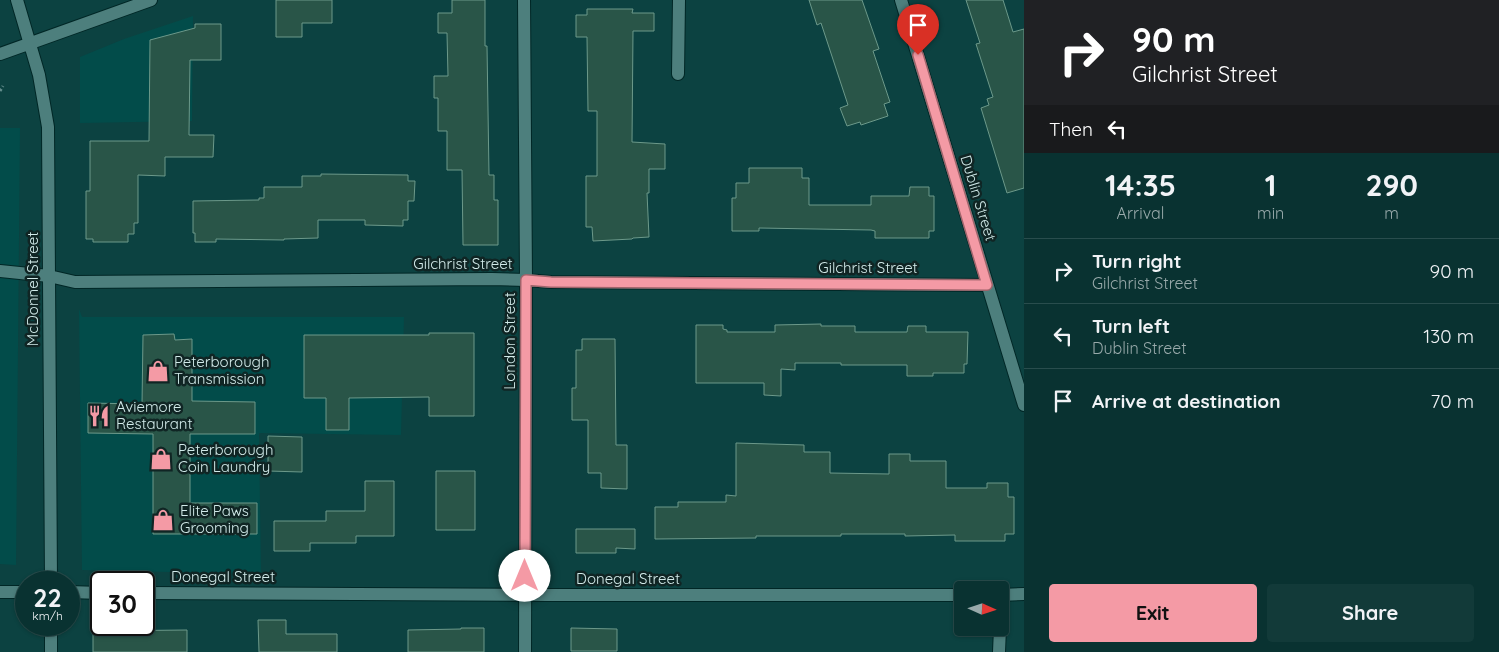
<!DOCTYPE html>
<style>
body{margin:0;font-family:Quicksand,sans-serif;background:#123a39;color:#f1f3f6;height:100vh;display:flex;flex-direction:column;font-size:19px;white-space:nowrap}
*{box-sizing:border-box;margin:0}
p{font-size:16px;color:#99aaab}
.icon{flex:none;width:28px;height:28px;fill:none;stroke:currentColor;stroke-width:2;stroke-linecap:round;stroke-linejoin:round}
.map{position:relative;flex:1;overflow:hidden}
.details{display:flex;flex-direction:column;background:#093231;width:475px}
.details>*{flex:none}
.top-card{background:#202124;color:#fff;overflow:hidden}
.needle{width:32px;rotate:93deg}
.buttons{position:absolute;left:954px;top:581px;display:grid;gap:10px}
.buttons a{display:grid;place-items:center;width:55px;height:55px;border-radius:5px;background:#093231;box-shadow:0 1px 4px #0004,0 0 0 1px #294d4d;font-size:25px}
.speed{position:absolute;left:15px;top:571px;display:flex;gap:10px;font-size:25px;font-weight:700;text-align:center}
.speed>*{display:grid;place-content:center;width:65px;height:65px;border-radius:50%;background:#093231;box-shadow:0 1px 4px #0004,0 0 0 1px #294d4d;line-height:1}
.speed small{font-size:12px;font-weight:400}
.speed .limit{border:2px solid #111;border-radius:8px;background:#fff;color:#111}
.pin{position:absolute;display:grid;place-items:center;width:42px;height:42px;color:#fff;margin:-51px -21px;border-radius:50% 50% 50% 0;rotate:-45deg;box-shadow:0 0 5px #0007}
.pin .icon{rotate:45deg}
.me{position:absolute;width:55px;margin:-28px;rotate:0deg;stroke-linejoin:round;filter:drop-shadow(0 0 4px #0008)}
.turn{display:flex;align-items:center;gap:18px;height:105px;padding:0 25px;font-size:22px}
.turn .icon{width:65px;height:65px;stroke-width:2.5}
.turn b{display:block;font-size:35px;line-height:42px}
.then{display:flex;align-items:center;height:48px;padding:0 25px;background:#0003;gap:10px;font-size:19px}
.eta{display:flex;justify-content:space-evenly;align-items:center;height:85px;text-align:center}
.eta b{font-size:30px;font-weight:700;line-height:35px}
.primary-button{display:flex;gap:10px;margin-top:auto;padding:10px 25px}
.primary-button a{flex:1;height:58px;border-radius:5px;background:#f49aa5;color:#111;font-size:20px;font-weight:700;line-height:58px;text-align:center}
.primary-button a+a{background:#123a39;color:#f1f3f6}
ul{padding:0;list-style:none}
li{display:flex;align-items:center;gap:15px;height:65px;padding:0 25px;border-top:1px solid #294d4d}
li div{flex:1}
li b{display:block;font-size:19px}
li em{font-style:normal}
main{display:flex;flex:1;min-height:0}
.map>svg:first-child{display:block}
.built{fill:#024c4a}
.building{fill:#295548;stroke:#6c998a}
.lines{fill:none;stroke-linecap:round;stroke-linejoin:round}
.minor-casing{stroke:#002726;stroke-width:14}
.path{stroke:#638d8c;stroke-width:3;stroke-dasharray:2.5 2.5;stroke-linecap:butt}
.minor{stroke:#4d7f7d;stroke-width:12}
.route-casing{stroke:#9f646b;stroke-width:12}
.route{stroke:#f49aa5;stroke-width:9}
.labels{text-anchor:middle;stroke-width:5;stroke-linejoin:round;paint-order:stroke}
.street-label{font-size:15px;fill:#d2ebea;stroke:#102524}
.poi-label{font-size:15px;fill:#d2ebea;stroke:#102524;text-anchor:start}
</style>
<main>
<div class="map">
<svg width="1024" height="652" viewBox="0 0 1024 652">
<rect width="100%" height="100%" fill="#0c4241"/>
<!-- built -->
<path class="built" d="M193 16 192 121 80 123V57L124 39Z
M0 128H20L16 565 0 564Z
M79 309 82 317H404L401 435 259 433 261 574 82 570Z"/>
<!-- building -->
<path class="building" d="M276 0H332V23H302V37H276Z
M452 0H485V46H487L489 175H494V200H498V245H463L462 170H447V131H438V98H434V76H448L447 33H438V13H452Z
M809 0H862L879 49 873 51 890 102 884 104 888 116 861 125 860 122 847 126 840 108 848 105 821 23 817 25Z
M966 0H1003L1013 32 1024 29V188L1007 193 981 108 989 105 987 99 993 97 976 44 980 43Z
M587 9H633L632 13H654V31H633L632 142 665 144V169H649V193H647L649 237 633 238 632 239 593 241 592 227H586V176H597V111H588L587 37H576V15H587Z
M195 24H221V60H190L189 135H214L213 157H165V176L138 175V223H134V234H128V242H93V239H86V191H90V141H149L150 40 195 28Z
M749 168H802V178H809V205H871V196H909L910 187H929V196H934V231H929V238H875V231L871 230 759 228V231H732V198H736V183H749Z
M321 174 408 175V181H415L414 201H408V220H403V226L365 225V220H318V238L284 239V240L216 239V242H195V233H193V201L259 200V198H264V187H302V176H321Z
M821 324V326H855V332H907L908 326H926V332H968L967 364H964V373H933V376H907V365H841V363H795V370L781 369V396L764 395V383H696V325H723V329L727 330V332H775V325Z
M429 333H474V416H429V397L349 398V430H326V398H304V335H429Z
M174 334 175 340 192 339V401L255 402V434H190V503H257V534H153V434L88 433V403L142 404 143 335Z
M582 339H615L616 445H627V489L601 488V473H588V420H572V388H576V350H582Z
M268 436 302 437V472L268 471Z
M736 443 804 445V452H830V473L889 474V454H910V461H946V488H987V483H1008V497H1014V534H1005V541H955V535L905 536V534H841V536H756V538L655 539V507H678V502H726V495L736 496Z
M436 471H475V530H436Z
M365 481H394V536H356V543H310V551H274V521H326V511H365Z
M576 529H635V549L616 548V553H576Z
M258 620H286V634H337V652H259Z
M461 628H484V652H408V630L461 629Z
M571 628 617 629V651H571Z
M187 630V652H93V631Z"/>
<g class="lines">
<!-- minor casing -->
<g class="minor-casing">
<path id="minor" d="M17 0 39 75 48 127 51 582
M524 0 526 280 525 652
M901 0 1024 405
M0 54 151 0
M678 74 679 0
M0 271 49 276 75 282 492 279 526 280 551 282 987 285
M0 592H26
M69 592 101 593
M144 593 550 595H962
M1000 595 1024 594
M51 652V625
M999 652 1000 628"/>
</g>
<!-- path -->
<path class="path" d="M0 91 3 86"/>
<!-- minor -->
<use href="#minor" class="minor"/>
</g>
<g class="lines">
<!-- route casing -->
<g class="route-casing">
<path id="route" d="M525 576 526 280 551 282 987 285 918 55"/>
</g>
<!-- route -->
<use href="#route" class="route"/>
</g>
<!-- icons -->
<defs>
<g id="shop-bare" transform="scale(1.725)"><path d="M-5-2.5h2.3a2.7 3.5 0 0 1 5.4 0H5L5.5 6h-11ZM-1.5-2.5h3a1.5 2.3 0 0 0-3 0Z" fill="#f49aa5" stroke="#102524" stroke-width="2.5" paint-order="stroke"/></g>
<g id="restaurant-bare" transform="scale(1.725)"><path d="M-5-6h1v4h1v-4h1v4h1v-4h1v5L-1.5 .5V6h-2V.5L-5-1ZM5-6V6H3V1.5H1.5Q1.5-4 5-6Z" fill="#f49aa5" stroke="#102524" stroke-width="2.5" paint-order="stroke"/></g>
</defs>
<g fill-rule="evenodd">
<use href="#shop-bare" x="158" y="371"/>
<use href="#restaurant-bare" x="99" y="416"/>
<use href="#shop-bare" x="161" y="459"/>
<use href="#shop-bare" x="163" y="520"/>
</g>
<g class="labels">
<!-- street labels -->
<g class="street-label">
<text transform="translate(978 198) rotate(73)" y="5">Dublin Street</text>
<text x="463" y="269">Gilchrist Street</text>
<text x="868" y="273">Gilchrist Street</text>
<text transform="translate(33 289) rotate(-90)" y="5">McDonnel Street</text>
<text transform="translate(510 341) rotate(-90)" y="5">London Street</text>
<text x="223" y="582">Donegal Street</text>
<text x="628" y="584">Donegal Street</text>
</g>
<!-- poi labels -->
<g class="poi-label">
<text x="174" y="367">Peterborough<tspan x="174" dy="17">Transmission</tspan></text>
<text x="116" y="412">Aviemore<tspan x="116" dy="17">Restaurant</tspan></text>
<text x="178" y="455">Peterborough<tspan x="178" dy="17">Coin Laundry</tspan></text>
<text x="180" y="516">Elite Paws<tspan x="180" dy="17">Grooming</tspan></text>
</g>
</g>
</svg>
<div class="buttons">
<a><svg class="needle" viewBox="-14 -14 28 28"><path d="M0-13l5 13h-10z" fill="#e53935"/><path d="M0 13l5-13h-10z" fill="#99aaab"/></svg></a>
</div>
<div class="speed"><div>22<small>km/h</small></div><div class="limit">30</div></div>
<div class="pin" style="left:918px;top:55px;background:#d93025"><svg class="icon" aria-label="arrive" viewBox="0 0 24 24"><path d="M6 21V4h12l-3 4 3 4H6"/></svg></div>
<svg class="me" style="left:525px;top:576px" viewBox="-20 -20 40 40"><circle r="19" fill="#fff"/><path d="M0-13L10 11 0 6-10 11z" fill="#f49aa5"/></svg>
</div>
<section class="details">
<div class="top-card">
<div class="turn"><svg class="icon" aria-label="right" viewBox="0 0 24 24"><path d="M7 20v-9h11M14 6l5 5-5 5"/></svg><div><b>90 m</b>Gilchrist Street</div></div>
<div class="then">Then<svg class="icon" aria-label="left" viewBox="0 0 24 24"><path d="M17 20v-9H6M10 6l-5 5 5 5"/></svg></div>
</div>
<div class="eta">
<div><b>14:35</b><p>Arrival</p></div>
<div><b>1</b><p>min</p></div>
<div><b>290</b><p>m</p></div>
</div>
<ul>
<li><svg class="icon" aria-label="right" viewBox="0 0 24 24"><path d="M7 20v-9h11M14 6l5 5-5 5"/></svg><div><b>Turn right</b><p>Gilchrist Street</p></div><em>90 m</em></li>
<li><svg class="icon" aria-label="left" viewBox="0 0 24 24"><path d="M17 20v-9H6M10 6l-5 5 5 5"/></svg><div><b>Turn left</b><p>Dublin Street</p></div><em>130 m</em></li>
<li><svg class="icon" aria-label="arrive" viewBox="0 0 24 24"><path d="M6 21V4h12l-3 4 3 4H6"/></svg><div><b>Arrive at destination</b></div><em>70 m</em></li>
</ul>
<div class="primary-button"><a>Exit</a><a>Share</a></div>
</section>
</main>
